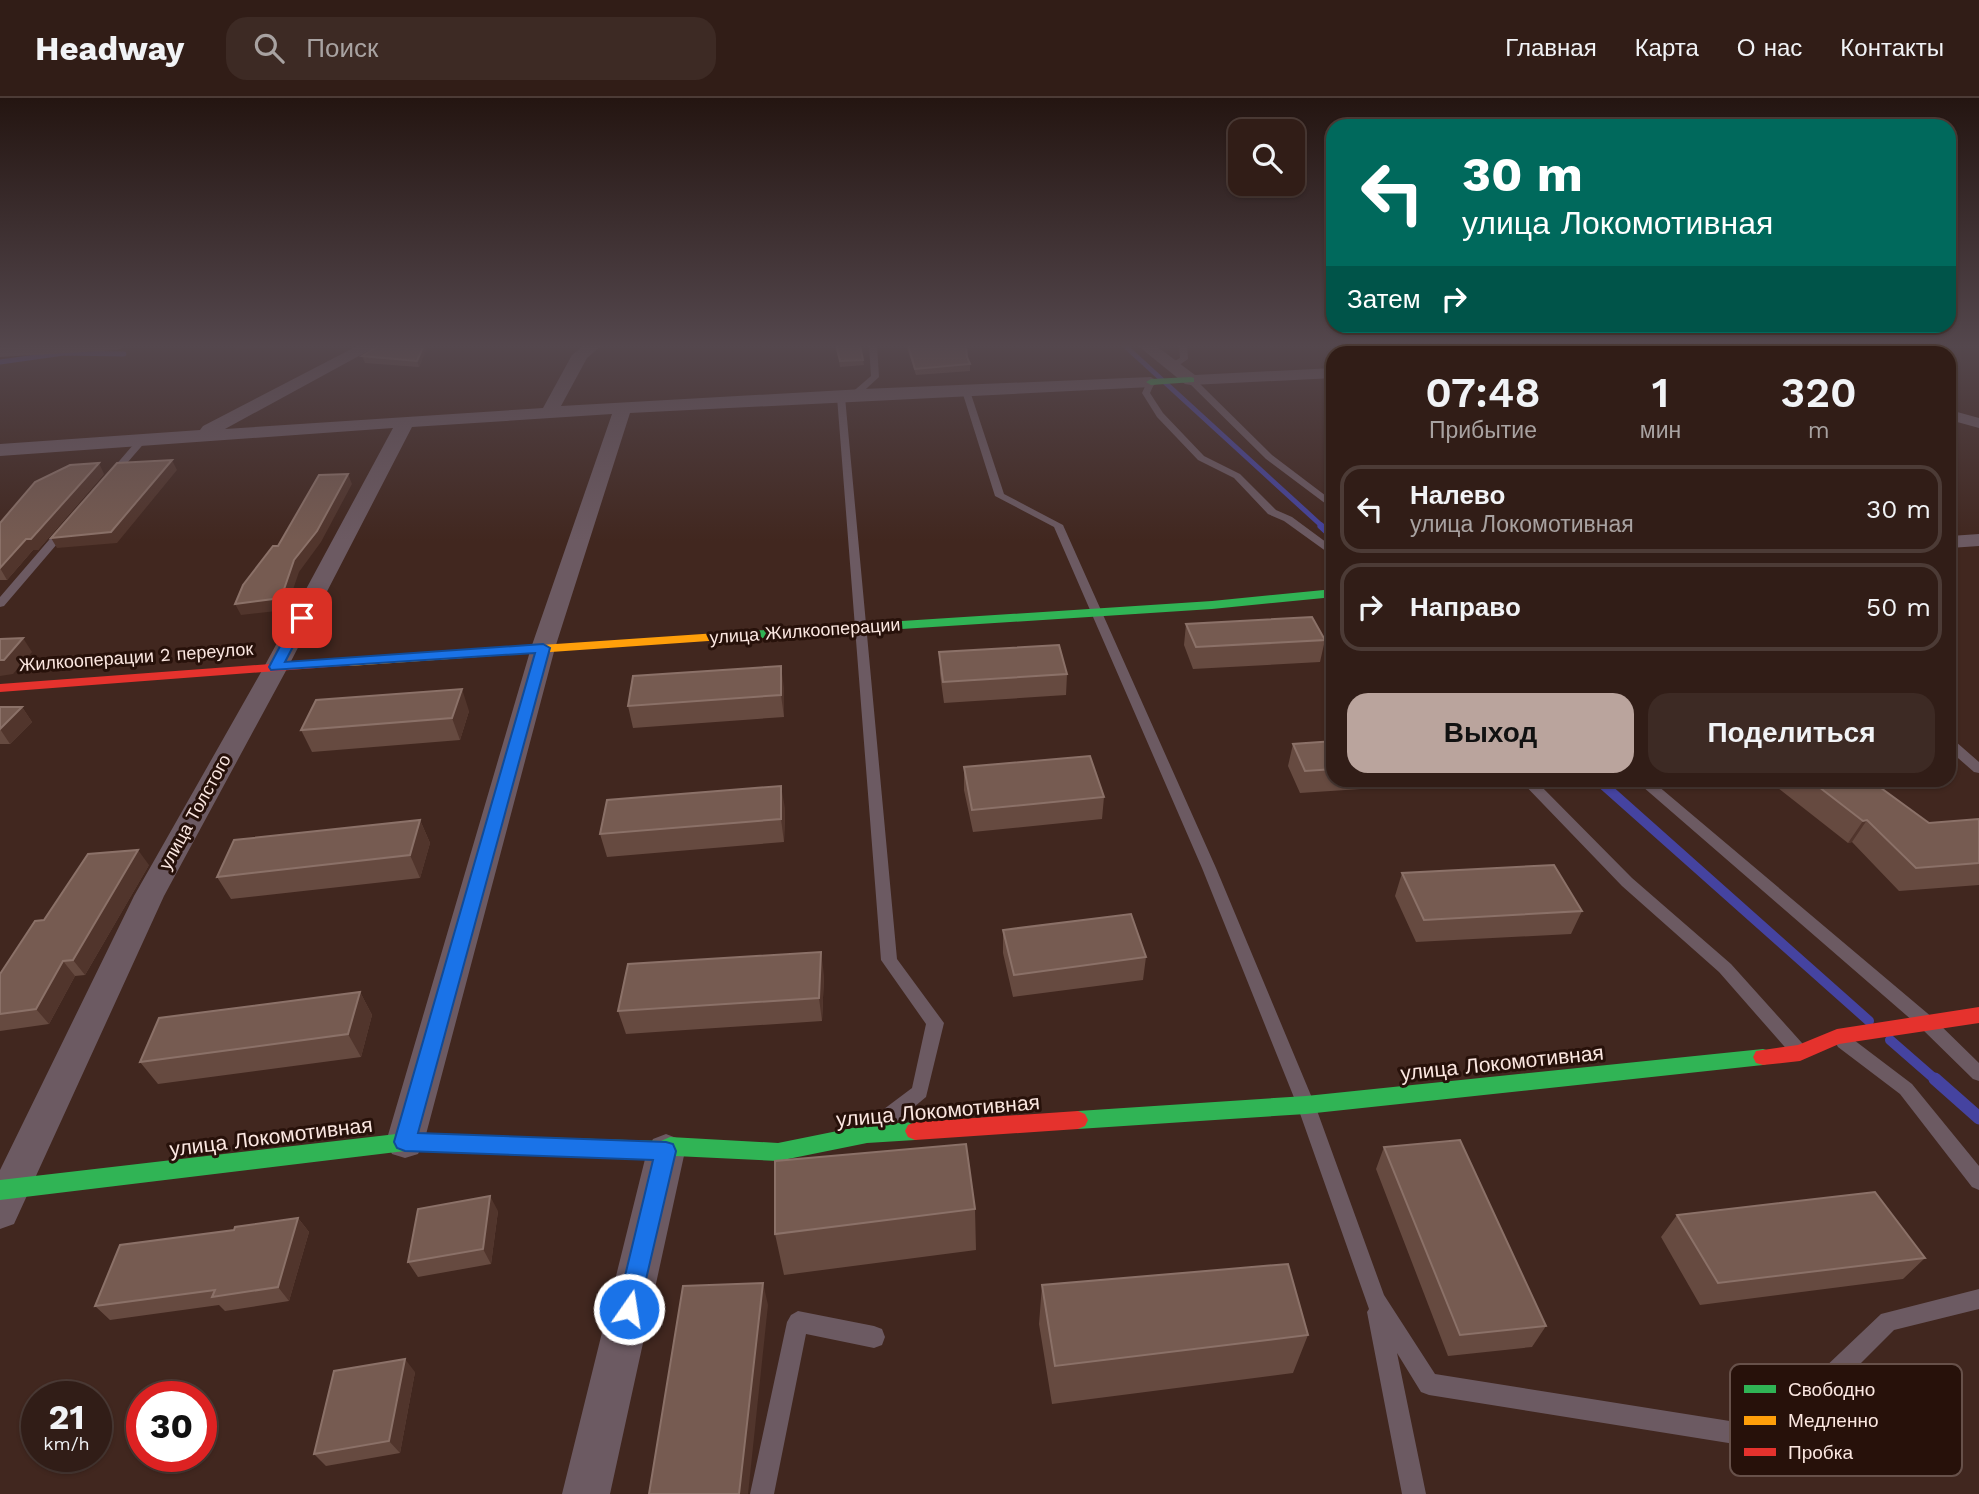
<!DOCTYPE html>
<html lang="ru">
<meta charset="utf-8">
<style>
body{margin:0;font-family:"Work Sans",sans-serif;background:#3d2a24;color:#f1f3f6;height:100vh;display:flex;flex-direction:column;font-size:26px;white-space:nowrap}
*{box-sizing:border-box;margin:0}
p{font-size:23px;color:#a8a2a1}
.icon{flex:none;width:38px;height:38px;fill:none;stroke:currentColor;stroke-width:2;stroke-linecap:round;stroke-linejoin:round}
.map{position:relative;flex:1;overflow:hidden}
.side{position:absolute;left:1326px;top:248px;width:630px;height:441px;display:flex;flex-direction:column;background:#311d17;border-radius:21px;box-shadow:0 2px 5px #0004,0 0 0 2px #4c3b36}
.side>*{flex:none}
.hud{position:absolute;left:1326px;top:21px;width:630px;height:214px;border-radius:21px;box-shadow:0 2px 5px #0004,0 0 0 2px #4c3b36;background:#00695c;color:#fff;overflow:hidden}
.buttons{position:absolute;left:1228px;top:21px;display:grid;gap:14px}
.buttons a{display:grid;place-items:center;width:77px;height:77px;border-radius:14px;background:#311d17;box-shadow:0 2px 5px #0004,0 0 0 2px #4c3b36;font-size:35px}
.speed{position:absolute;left:21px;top:1283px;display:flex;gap:14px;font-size:35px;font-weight:700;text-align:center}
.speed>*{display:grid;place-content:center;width:91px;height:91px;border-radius:50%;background:#311d17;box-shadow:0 2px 5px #0004,0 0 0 2px #4c3b36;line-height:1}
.speed small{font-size:18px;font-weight:400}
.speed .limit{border:10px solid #d22;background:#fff;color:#111}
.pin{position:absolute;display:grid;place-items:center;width:60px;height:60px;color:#fff;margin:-30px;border-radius:14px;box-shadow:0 4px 10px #0006}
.me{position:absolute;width:77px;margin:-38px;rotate:13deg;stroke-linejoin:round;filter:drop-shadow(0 0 5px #0008)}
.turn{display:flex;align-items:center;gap:24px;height:147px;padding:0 21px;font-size:32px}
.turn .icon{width:91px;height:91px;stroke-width:2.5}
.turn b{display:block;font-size:49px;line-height:60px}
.then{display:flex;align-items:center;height:66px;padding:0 21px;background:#0003;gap:14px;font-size:26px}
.eta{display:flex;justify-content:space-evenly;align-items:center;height:119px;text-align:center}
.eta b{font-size:42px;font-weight:600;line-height:49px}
.primary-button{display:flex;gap:14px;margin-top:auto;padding:14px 21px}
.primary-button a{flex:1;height:80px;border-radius:21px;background:#baa49d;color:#111;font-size:28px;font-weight:600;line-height:80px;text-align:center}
.primary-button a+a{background:#3d2a24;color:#f1f3f6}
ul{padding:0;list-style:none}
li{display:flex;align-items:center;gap:21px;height:88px;margin:0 14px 10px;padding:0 7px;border:4px solid #4c3b36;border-radius:21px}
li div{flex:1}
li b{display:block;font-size:26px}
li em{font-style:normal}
header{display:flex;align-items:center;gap:42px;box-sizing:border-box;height:98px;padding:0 35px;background:#311d17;border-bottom:2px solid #4c3b36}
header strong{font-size:33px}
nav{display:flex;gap:38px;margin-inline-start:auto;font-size:24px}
.search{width:490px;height:63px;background:#3d2a24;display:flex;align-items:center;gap:18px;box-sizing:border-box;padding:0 24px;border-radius:21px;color:#a8a2a1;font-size:26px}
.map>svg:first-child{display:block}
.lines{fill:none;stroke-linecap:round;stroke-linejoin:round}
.stream-far3{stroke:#4543a0;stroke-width:5}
.stream-far2{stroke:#4543a0;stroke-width:7}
.stream-far1{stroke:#4543a0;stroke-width:10}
.stream{stroke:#4543a0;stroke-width:13}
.lane{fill:#6c5a62;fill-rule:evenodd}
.street{fill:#6c5a62;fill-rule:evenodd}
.fast{fill:#30b455;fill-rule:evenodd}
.slow{fill:#ff9f0a;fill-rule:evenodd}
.jam{fill:#e5322d;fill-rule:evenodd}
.wall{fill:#664a40}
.shaded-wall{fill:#51352c}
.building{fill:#765b51;stroke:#8b7168;stroke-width:2}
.route{fill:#1a73e8;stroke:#114b97;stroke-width:2}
.labels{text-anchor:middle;stroke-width:6;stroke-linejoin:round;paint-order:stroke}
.street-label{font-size:18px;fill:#fbe7e1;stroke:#27110a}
.near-street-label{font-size:21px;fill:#fbe7e1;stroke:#27110a}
.key{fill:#27110a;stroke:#67514a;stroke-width:2}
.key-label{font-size:19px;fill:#fbe7e1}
</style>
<header>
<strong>Headway</strong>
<div class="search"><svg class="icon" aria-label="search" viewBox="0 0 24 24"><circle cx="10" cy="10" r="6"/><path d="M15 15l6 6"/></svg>Поиск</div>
<nav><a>Главная</a><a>Карта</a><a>О нас</a><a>Контакты</a></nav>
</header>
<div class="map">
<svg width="1979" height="1396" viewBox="0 0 1979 1396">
<rect width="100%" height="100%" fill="#41271f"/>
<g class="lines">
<!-- stream-far3 -->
<path class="stream-far3" d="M1124 247 1323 429
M0 264 64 255 124 256"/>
<!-- stream-far2 -->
<path class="stream-far2" d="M1321 428 1334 440"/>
<!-- stream-far1 -->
<path class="stream-far1" d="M1598 682 1869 923
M1890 942 1937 983"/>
<!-- stream -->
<path class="stream" d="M1935 981 1979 1020"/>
<!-- lane -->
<path class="lane" d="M869 247H877L879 279 855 301H849V297L871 278Z
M1179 247H1187L1188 261 1175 270H1169V266L1180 260Z
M1413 247H1435L1451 251 1447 253Z
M1188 280H1194L1272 357 1334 404V412L1266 361 1188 284Z
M1148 282 1155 284 1150 295 1163 315 1204 358 1240 376 1276 412 1292 419 1334 450V459L1284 423 1268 416 1234 380 1198 362 1157 319 1142 295Z
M965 287 969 290 1004 396 1063 427 1216 770 1315 1007 1384 1197 1435 1276 1780 1331 1821 1273 1881 1216 1979 1191V1211L1894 1232 1837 1289 1793 1351 1785 1354 1429 1297 1421 1294 1397 1255 1426 1396H1402L1367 1214 1369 1211 1297 1007 1202 770 1054 429 995 398 961 290Z
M841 296 845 299 897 861 944 925 926 999 890 1029 883 1031 876 1029 874 1023 876 1017 912 990 926 926 881 862 837 299Z
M139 340 147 342 114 380H108V376Z
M65 427 70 430 69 432 4 508 0 509V499L61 428Z
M1950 642 1955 643 1979 664V675L1974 674 1950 653Z
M1520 682H1535L1632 780 1731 866 1802 945 1805 950 1802 955 1796 957 1790 955 1719 874 1622 788Z
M1635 682H1651L1933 920 1979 965V983L1973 981 1921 930Z
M1844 937 1850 939 1912 986 1979 1068V1092L1972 1089 1900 996 1838 949 1835 944 1838 939Z
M798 1213 874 1228 882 1231 885 1239 882 1247 874 1250 806 1236 774 1396H750L787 1224 791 1217Z"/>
<!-- street -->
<path class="street" d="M37 247H126L118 252 0 259V249Z
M359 247H379L225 331 543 310 572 257 584 247H602L587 260 561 308 863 291 1151 279 1159 284 1151 289 630 315 555 550 424 1044 418 1056 405 1060 392 1056 386 1044 531 550 612 316 412 329 288 569 164 798 14 1126 0 1131V1072L134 798 264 569 393 330 0 358V346L200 332 203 328Z
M1137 247H1155L1195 277 1334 270V280L1191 287 1185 286Z
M1680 247H1705L1726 256H1700Z
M1950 312 1979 320V330L1950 322Z
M1979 436V448L1950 450V438Z
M666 1036 679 1041 685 1053 610 1396H562L647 1053 653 1041Z"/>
<!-- fast -->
<path class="fast" d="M1191 279 1194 280V284L1151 287 1146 284 1151 281Z
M1334 491V499L1212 511 732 542 725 538 732 534 1212 503Z
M1763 951 1770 953 1773 959 1770 965 1763 967 1306 1016 1078 1031 1071 1028 1068 1022 1071 1016 1078 1013 1306 998Z
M915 1024 922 1027 925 1033 922 1039 915 1042 867 1045 778 1063 675 1058 666 1062 405 1053 0 1102V1082L405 1035 661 1043 670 1039 778 1045 867 1027Z"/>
<!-- slow -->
<path class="slow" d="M732 534 739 538 737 541 350 568 343 564 350 560Z"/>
<!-- jam -->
<path class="jam" d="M350 560 355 561 357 564 355 567 0 594V586Z
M1979 909V925L1839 946 1800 963 1763 967 1756 965 1753 959 1756 953 1798 947 1837 931Z
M1078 1013 1085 1016 1088 1022 1085 1028 1078 1031 915 1042 908 1039 905 1033 908 1027 915 1024Z"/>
</g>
<!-- wall -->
<path class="wall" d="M428 247 419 269 365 265 362 258Z
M836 247H860L864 267 840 269Z
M906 247H966L967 259 970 266V273L916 277Z
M1645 247H1686L1713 256H1649L1643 252Z
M104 376 38 452H33L7 482H0V425Z
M1186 526 1325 542 1320 564 1193 571 1184 547Z
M939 554 1067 576 1066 597 944 605 940 576Z
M784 590V619L633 630 628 608Z
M0 609H22L32 624 10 646H0Z
M469 613 460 642 312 654 301 632Z
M1334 643V682H1438L1437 686 1300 695 1288 668 1293 646Z
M964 669 1104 699 1102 721 973 734 964 692Z
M1768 682H1870L1929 725 1979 721V787L1899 793 1852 744 1848 745Z
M785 710 784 744 607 759 600 736Z
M420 722 430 745 420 780 231 801 217 779Z
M149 767 85 877 75 878 49 926 0 933V876L44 822Z
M1402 775 1582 813 1571 836 1416 844 1395 798Z
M1003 832 1146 859 1143 882 1013 899 1003 855Z
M824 877 822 923 626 936 618 913Z
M360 894 372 917 361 959 158 986 140 964Z
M1384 1049 1546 1228 1532 1249 1448 1258 1376 1071Z
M975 1111 976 1152 784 1177 775 1136Z
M498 1113 491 1166 418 1179 408 1164Z
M1677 1117 1925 1160 1903 1181 1700 1207 1661 1139Z
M298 1120 309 1134 289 1203 225 1213 219 1207 110 1222 95 1208 234 1132Z
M1042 1187 1308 1237 1293 1275 1052 1306 1039 1226Z
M415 1274 400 1355 326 1368 314 1356Z"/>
<!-- shaded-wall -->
<path class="shaded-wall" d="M234 247H293L236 252Z
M424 247H428L419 269 417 263Z
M172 362 177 372 117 445 57 450 51 440Z
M99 365 104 376 38 452H33L7 482 0 470Z
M348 376 352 386 321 444 299 474 286 512 241 517 235 506 294 462Z
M23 540 32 554 13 576 0 578V562Z
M781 568 784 590V619L781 597Z
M462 591 469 613 460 642 452 620Z
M22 609 32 624 10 646 0 631Z
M781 688 785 710 784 744 781 721Z
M420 722 430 745 420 780 410 757Z
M1867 722 1852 744 1848 745 1863 723Z
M138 752 149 767 85 877 73 862Z
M821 854 824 877 822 923 819 900Z
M63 863 75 878 49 926 36 911Z
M360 894 372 917 361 959 348 936Z
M490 1098 498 1113 491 1166 483 1151Z
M298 1120 309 1134 289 1203 278 1189Z
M763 1185 768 1207 748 1396H739Z
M405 1261 415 1274 400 1355 389 1343Z"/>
<!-- building -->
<path class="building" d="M380 247H424L417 263 362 258Z
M836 247H860L863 262 840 263Z
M908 247H966L967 259 970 266 915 271Z
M1658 247H1686L1714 253 1713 256H1671Z
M172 362 111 434 51 440 117 365Z
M99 365 31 441H26L0 470V425L35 384 70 367Z
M348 376 317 433 294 462 281 500 235 506 243 487 273 448H278L319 377Z
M1312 519 1325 542 1196 549 1186 526Z
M23 540 4 562H0V541Z
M1059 547 1067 576 943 584 939 554Z
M781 568V597L628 608 633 578Z
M462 591 452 620 301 632 316 602Z
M0 609H22L0 631Z
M1334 643V671L1305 673 1293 646Z
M1090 658 1104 699 972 712 964 669Z
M1810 682H1870L1929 725 1979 721V765L1916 770 1867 722 1863 723Z
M781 688V721L600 736 607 702Z
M420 722 410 757 217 779 234 742Z
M138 752 73 862 63 863 36 911 0 916V876L35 823 44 822 88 756Z
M1554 767 1582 813 1424 822 1402 775Z
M1131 816 1146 859 1014 877 1003 832Z
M821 854 819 900 618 913 628 866Z
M360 894 348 936 140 964 159 920Z
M1460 1042 1546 1228 1460 1237 1384 1049Z
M966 1046 975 1111 775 1136V1063Z
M1875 1094 1925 1160 1718 1185 1677 1117Z
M490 1098 483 1151 408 1164 418 1111Z
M298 1120 278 1189 212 1199 215 1192 95 1208 120 1147 234 1132 235 1129Z
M1288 1166 1308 1237 1055 1268 1042 1187Z
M763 1185 739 1396H649L683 1188Z
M405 1261 389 1343 314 1356 334 1273Z"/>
<!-- sky -->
<linearGradient id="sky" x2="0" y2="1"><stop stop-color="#241511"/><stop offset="0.56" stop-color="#54474d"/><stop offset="1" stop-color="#54474d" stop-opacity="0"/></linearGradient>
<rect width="1979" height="443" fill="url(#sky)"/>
<!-- route -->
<path class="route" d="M302 516 308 520 285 564 543 546 550 550 418 1035 666 1044 673 1046 676 1053 637 1220 629 1223 620 1220 617 1211 653 1062 405 1053 397 1050 394 1044 535 555 271 572 269 569 295 520Z"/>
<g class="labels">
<!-- street labels -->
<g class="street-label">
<text transform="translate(805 533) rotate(-4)" y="6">улица Жилкооперации</text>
<text transform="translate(136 559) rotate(-4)" y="6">Жилкооперации 2 переулок</text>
<text transform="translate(195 714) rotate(-61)" y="6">улица Толстого</text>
</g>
<!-- near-street labels -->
<g class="near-street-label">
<text transform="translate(1502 965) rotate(-6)" y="7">улица Локомотивная</text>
<text transform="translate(938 1013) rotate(-5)" y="7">улица Локомотивная</text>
<text transform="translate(271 1039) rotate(-7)" y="7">улица Локомотивная</text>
</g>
</g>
<!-- legend -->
<rect x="1730" y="1266" width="232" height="112" rx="10" class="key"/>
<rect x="1744" y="1287" width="32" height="8" fill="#30b455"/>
<rect x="1744" y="1318" width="32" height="9" fill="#ff9f0a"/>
<rect x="1744" y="1350" width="32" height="8" fill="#e5322d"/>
<g class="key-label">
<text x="1788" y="1298">Свободно</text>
<text x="1788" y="1329">Медленно</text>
<text x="1788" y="1361">Пробка</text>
</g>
</svg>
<div class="buttons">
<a><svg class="icon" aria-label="search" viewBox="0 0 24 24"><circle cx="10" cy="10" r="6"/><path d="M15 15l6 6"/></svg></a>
</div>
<div class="speed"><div>21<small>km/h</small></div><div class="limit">30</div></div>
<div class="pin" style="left:302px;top:520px;background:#d93025"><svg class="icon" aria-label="arrive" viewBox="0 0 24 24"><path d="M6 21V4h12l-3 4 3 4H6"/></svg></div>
<svg class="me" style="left:629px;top:1211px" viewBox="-20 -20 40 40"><circle r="17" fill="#1a73e8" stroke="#fff" stroke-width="3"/><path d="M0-11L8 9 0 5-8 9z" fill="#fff"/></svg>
<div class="hud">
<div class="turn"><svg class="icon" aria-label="left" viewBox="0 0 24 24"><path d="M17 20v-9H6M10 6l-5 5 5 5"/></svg><div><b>30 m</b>улица Локомотивная</div></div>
<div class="then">Затем<svg class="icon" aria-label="right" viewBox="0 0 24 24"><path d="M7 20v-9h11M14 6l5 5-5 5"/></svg></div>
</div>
<section class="side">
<div class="eta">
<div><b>07:48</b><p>Прибытие</p></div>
<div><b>1</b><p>мин</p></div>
<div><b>320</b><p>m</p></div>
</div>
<ul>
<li><svg class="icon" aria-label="left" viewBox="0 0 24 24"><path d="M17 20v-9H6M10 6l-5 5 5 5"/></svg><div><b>Налево</b><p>улица Локомотивная</p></div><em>30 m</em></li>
<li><svg class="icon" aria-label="right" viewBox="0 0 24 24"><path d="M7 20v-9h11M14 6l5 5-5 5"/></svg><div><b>Направо</b></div><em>50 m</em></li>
</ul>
<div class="primary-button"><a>Выход</a><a>Поделиться</a></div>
</section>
</div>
